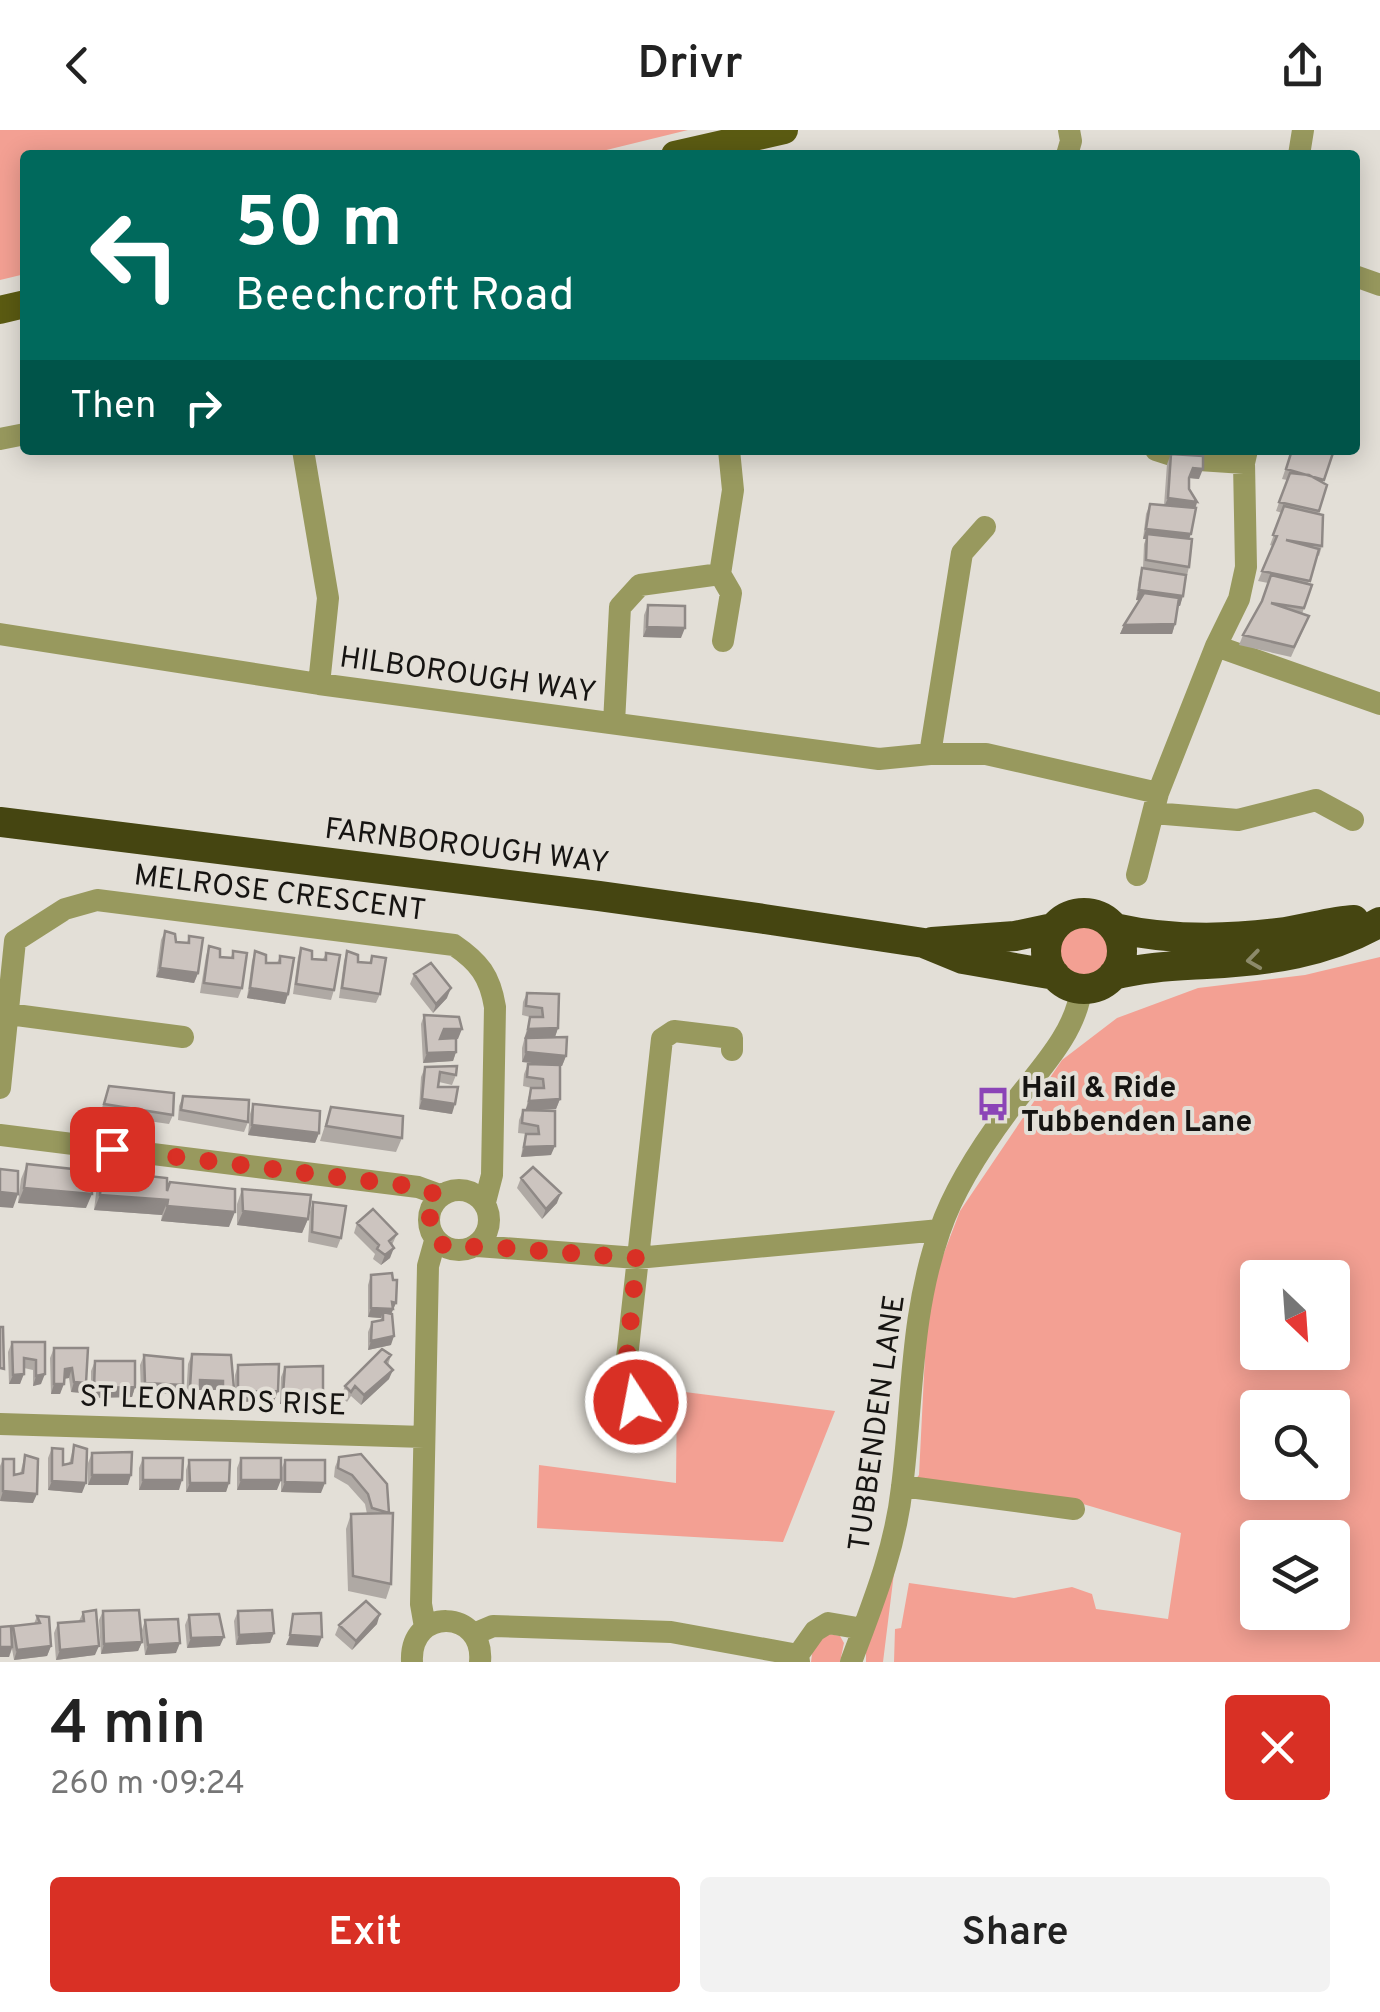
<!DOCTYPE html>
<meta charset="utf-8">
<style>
body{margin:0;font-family:Overpass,sans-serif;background:#f2f2f2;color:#222;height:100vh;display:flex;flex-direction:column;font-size:38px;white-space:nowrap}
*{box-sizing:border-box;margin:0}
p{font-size:32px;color:#767676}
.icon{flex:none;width:55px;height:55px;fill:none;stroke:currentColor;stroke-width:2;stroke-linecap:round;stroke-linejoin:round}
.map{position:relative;height:1532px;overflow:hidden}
.sheet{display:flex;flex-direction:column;background:#fff;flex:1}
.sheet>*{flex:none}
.top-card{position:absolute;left:20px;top:20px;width:1340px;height:305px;border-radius:10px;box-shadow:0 5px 25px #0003;background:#00695c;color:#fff;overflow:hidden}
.needle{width:65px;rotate:155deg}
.fabs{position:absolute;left:1240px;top:1130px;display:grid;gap:20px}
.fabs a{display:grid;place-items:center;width:110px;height:110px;border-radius:10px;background:#fff;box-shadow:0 5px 25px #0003;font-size:50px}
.pin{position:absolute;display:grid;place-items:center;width:85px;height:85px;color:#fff;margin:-42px;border-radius:20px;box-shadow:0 5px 15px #0006}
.me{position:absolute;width:110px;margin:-55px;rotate:349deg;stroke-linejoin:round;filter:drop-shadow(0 0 8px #0008)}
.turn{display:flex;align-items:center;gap:35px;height:210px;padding:0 50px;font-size:45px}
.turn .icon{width:130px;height:130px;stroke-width:2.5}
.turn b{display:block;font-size:70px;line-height:85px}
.then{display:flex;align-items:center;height:95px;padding:0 50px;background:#0003;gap:20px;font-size:38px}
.round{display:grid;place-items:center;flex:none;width:105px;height:105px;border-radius:10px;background:#f2f2f2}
.summary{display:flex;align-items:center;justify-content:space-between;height:170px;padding:0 50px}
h1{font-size:60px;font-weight:600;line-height:75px}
.cta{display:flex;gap:20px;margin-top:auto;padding:20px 50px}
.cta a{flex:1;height:115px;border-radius:10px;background:#d93025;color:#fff;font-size:40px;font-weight:600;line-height:115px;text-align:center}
.cta a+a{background:#f2f2f2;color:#222}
header{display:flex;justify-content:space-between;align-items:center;height:130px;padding:0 50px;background:#fff;font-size:45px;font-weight:600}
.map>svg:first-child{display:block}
.green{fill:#f3a093;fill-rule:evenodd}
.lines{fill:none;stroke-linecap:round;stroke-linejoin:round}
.minor{stroke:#98995e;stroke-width:22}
.major{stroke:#5b5b12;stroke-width:28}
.highway{stroke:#454511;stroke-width:30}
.wall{fill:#afa9a4}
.shaded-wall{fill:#8f8986}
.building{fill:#ccc4bf;stroke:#8f8986;stroke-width:2.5}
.oneway{stroke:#8c8a6a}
.route{stroke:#d93025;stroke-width:18;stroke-dasharray:0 32.4}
.labels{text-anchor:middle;stroke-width:8;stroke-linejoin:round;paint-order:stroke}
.street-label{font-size:30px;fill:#161412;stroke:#e3dfd7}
.poi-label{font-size:30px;font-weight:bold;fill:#161412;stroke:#e3dfd7;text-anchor:start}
</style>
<header><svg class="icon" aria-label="back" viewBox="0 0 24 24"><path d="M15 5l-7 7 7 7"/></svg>Drivr<svg class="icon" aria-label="share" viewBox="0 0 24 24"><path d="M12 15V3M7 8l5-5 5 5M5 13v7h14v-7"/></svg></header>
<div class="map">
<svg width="1380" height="1532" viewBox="0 0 1380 1532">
<rect width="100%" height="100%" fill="#e3dfd7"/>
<!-- green -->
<path class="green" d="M0 0H688L586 25H25V144L0 150Z
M1058 821a26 26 0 1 1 52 0a26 26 0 1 1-52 0Z
M1380 827V1532H894L895 1499 901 1498 909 1453 1014 1468 1072 1457 1092 1464 1096 1479 1168 1489 1181 1403 1083 1374 915 1350 919 1345 928 1165 960 1081 1062 930 1117 888 1198 858 1305 845ZM1258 1148H1332V1222H1258ZM1258 1278H1332V1352H1258ZM1258 1408H1332V1482H1258Z
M677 1261 835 1281 783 1412 537 1398 539 1335 676 1353Z
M894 1443 883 1532H866V1522Z
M824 1503 840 1506 844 1513 840 1532H811L813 1517Z"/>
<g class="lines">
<!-- minor -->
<path class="minor" d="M1067 25 1071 11 1069 0
M1299 25 1303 0
M1355 146 1380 155
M0 309 25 304
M303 320 328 468 319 554
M1156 320 1184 329 1244 333
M720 444 731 463 723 511
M0 504 319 554 879 629 930 624H986L1158 663
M1216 516 1380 574
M614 593 620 477 640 455 720 444 733 360 729 320
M930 624 962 423 985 397
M1153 683 1238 690 1316 670 1353 690
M1137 745 1158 663 1216 516 1239 469 1246 437 1244 333 1247 320
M15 811 65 779 97 770 454 815C479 832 490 846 495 877L492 1045 485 1072
M0 883 183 907
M0 958 15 811
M0 1005 418 1057 440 1065
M429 1090a30 30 0 1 1 60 0a30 30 0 1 1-60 0Z
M477 1116 637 1128 940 1100
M636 1273V1259L625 1246 662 909 674 901 732 908V920
M0 1294 424 1307
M902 1356 1074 1379
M425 1497 421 1474 428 1136 435 1111
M474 1504 493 1496 671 1502 798 1525
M412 1532C409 1476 485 1479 480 1532
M799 1532 798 1525 815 1501 828 1493 863 1499
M851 1532C873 1473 895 1420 902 1357 913 1270 910 1184 940 1100 954 1059 982 1016 1008 981 1035 944 1076 905 1081 859"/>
<!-- major -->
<path class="major" d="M675 25 784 0
M0 180 25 174"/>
<!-- highway -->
<path class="highway" d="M0 692 599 766 764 789 924 813 963 829 1055 845
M1046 821a38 38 0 1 1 76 0a38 38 0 1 1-76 0Z
M1115 798C1172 811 1227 810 1285 802 1308 799 1331 791 1354 790
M932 812 1015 806 1053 798
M1113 845C1144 837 1174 836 1206 834 1267 831 1327 823 1380 792"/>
</g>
<!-- wall -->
<path class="wall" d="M1292 320H1334L1323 352 1327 355 1318 384 1322 416 1319 426 1317 425 1308 454 1312 455 1302 484 1305 496 1291 527 1239 515 1243 505 1261 472 1268 453 1258 451 1273 416 1270 415 1282 383 1276 381 1287 350 1282 349Z
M1171 324 1199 349 1189 348V359L1197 372 1189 409V437L1180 476H1178L1175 494 1172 504H1120L1124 495 1139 470H1136L1139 448 1143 438 1144 414 1146 409H1143L1146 384 1150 374 1164 375 1167 334Z
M648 475 681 508 643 507 644 485Z
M165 801 176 812 187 813 189 806 198 843 194 853 156 847 161 810Z
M209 816 220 827H231L233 821 242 858 238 868 200 863 206 826Z
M301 818 312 829H323L326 823 334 860 331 870 293 864 298 827Z
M255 821 266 833H277L280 826 288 864 285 874 247 868 252 831Z
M347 821 358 832 369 833 372 826 380 864 376 873 339 868 344 831Z
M414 844 447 868 433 883 410 854Z
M527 863 558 898 555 907 566 926 562 936H560V969L556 979 526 980 555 981 551 1025 521 1027 523 1014 527 1004 518 1003 519 990 523 980H526L528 968 532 958 523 956 524 944 528 934H549L522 932V918L530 887 522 885 523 872Z
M424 885 458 909H456V922L453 931 423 933 421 894Z
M425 937 456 945 452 955 439 952 438 957 452 984 419 979 421 947Z
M109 956 173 985 169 994 100 984Z
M183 966 248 992 244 1002 178 990 179 976Z
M253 974 319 1003 315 1013 248 1005 250 984Z
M331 977 402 1008 396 1022 320 1011Z
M27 1034 86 1078 18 1073 21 1049Z
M102 1041 229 1097 161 1091 162 1085 94 1080 97 1055Z
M521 1048 557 1073 542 1089 517 1058Z
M242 1059 308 1089 302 1103 237 1095V1074Z
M313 1072 341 1108 337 1118 308 1112 310 1082Z
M357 1093 397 1104 392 1115 390 1128 381 1135 373 1129 375 1124 354 1103Z
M371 1145 396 1173 391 1183V1215L368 1220V1202L372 1192 380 1191 381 1188 368 1187V1155Z
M12 1212H45L41 1254 33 1256V1240L24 1238 20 1254H9L8 1222Z
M54 1218 86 1253 83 1263 71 1262 69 1248 64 1249 60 1264H51L50 1228Z
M192 1224 231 1225 230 1268H220V1260H199L196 1268H186L188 1234Z
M144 1225 179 1264 141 1263 140 1235Z
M391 1225 388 1235 389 1249 361 1275 351 1266 347 1272 341 1266 345 1256Z
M95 1231 135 1257 132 1267 91 1268V1241Z
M238 1235 278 1261 274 1271 235 1272V1245Z
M285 1237 320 1272 280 1274 281 1247Z
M74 1315 82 1363 48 1360V1328L52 1318 63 1335 69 1334Z
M92 1323 128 1355H88V1333Z
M25 1325 33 1373 0 1371V1336L3 1329 14 1345 20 1344Z
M339 1327 387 1354 391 1454 386 1469 348 1461 346 1399 351 1384H367L365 1374 348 1355 334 1347 335 1337Z
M143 1328 179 1360H139V1338Z
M241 1328 277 1360H237V1338Z
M189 1330 229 1353 226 1362H186V1340Z
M285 1330 321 1363 281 1362V1340Z
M103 1481 142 1512 138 1521 101 1524 99 1490Z
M238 1481 274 1503 270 1513 236 1515 234 1491Z
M83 1482 95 1525 56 1530 54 1503 58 1493 79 1491Z
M189 1485 220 1516 187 1518 185 1495Z
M37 1486 51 1516 47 1526 14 1530 12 1519 9 1527 13 1496 34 1494Z
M145 1490 176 1523 145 1525 142 1500Z
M377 1494 352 1520 335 1505 339 1495Z"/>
<!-- shaded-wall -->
<path class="shaded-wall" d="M1193 338 1203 339 1199 349 1189 348Z
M1168 368 1197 372 1194 382 1164 377Z
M1146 399 1191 404 1187 414 1147 404 1146 409H1143Z
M1139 460 1183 466 1180 476 1136 470Z
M1175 494 1172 504H1120L1124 495Z
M647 497 685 498 681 508 643 507Z
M160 838 198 843 194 853 156 847Z
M250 858 288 864 285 874 247 868Z
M451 858 447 868 433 883 436 874Z
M558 898 555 907 524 909 528 899Z
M444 899H462L458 909 441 908Z
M456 922 453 931 423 933 427 923Z
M526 922 566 926 562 936 522 932Z
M422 969 455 974 452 984 419 979Z
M560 969 556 979 525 981 529 971Z
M252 995 319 1003 315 1013 248 1005Z
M555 1016 551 1025 521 1027 524 1017Z
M24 1058 92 1064 86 1078 18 1073Z
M0 1062 18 1064 13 1078 0 1077Z
M561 1063 557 1073 542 1089 546 1079Z
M100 1065 168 1070 162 1085 94 1080Z
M167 1076 235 1082 229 1097 161 1091Z
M243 1081 308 1089 302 1103 237 1095Z
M394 1118 390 1128 381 1135 385 1125Z
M392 1172 396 1173 389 1189 383 1182 381 1188 368 1187 371 1178Z
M394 1206 391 1215 368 1220 371 1211Z
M72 1238 69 1248 61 1249 65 1239Z
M393 1240 389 1249 361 1275 364 1265Z
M24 1244 20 1254H9L13 1245Z
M45 1244 41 1254 33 1256 36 1246Z
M200 1250 223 1251 220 1260H199L196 1268H186L190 1258Z
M74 1252 86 1253 83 1263 71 1262Z
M145 1253 183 1255 179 1264 141 1263Z
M54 1254H64L60 1264H51Z
M135 1257 132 1267 91 1268 94 1258Z
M223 1258 234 1259 230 1268H220Z
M278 1261 274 1271 235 1272 238 1262Z
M323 1262 320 1272 280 1274 283 1264Z
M92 1345H131L128 1355H88Z
M143 1350H182L179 1360H139Z
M241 1350H281L277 1360H237Z
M52 1351 86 1353 82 1363 48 1360Z
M285 1352 325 1353 321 1363 281 1362Z
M190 1353H229L226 1362H186Z
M3 1361 37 1364 33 1373 0 1371Z
M380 1484 377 1494 352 1520 356 1511Z
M274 1503 270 1513 236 1515 239 1505Z
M290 1505 322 1507 318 1517 286 1515Z
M224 1507 220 1516 187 1518 191 1508Z
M142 1512 138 1521 101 1524 104 1514Z
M180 1513 176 1523 145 1525 148 1515Z
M51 1516 47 1526 14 1530 17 1520Z
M99 1516 95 1525 56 1530 60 1520Z
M0 1517H12L9 1527H0Z"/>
<!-- building -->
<path class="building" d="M1292 320H1334L1324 350 1286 339Z
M1171 324 1203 326V339L1193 338 1189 348V359L1197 372 1168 368Z
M1290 343 1309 345 1327 355 1319 381 1279 372Z
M1150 374 1196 378 1191 404 1146 399Z
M1284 376 1323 385 1322 416 1286 410 1319 419 1310 451 1262 441 1277 406 1273 405Z
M1147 404 1192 409 1189 437 1146 430Z
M1142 438 1186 445 1183 466 1139 460Z
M1271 445 1312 455 1304 478 1271 473 1309 486 1294 517 1243 505 1262 471Z
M1144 463 1179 468 1175 494 1124 495Z
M648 475 685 476V498L647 497Z
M165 801 175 804 176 812 189 813V806L203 808 198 843 160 838Z
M209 816 220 819V827L233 828V821L247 823 242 858 204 853Z
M301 818 312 821V829L326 830V823L340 825 334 860 296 854Z
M255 821 266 825V833H280V826L294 828 288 864 250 858Z
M347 821 358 825V832L371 833 372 826 386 828 380 864 342 858Z
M431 833 451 858 436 874 414 844Z
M527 863 559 864 558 898 528 899 530 887H543L542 878 526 876Z
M424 885 459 887 462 899H444L440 909 456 908V922L427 923Z
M567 907 566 926 526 922V908Z
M528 934 560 935V969L529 971 531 958H544L543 949 527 947Z
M457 936 456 945 440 942 438 957H458L455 974 422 969 425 937Z
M109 956 174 963 173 985 104 974Z
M183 966 249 970 248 992 181 980Z
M253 974 320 981 319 1003 252 995Z
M331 977 403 986 402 1008 326 996Z
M523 980 555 981V1016L524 1017 526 1004H539L538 996 522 993Z
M27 1034 91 1041 92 1064 24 1058Z
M533 1037 561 1063 546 1079 521 1048Z
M0 1039 18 1041V1064L0 1062Z
M102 1041 167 1048V1061L170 1052 235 1059V1082L167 1076 168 1070 100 1065Z
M242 1059 311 1065 308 1089 243 1081Z
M313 1072 346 1076 341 1108 312 1102Z
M373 1079 397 1104 389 1111 394 1118 385 1125 377 1119 379 1115 357 1093Z
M392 1143 393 1150H397L396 1173 392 1172 393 1179 371 1178V1145Z
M383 1182 392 1184 394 1206 371 1211 372 1192 383 1190Z
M0 1197H3L4 1239 0 1238Z
M12 1212H45V1244L36 1246V1230L24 1228V1244L13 1245Z
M54 1218H88L86 1253 74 1252 72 1238 65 1239 64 1254H54Z
M382 1219 391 1225 385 1232 393 1240 364 1265 355 1256 351 1262 345 1256Z
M192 1224 231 1225 234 1259 223 1258V1251L200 1250V1258H190Z
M144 1225 183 1229V1255L145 1253Z
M95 1231H135V1257L94 1258Z
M279 1234 278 1261 238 1262V1235Z
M323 1236V1262L283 1264 285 1237Z
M74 1315 87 1319 86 1353 52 1351V1318L63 1319V1335L72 1333Z
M132 1322 131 1345H92V1323Z
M361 1324 387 1354 389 1383 372 1378 368 1364 352 1345 338 1338 339 1327Z
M25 1325 38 1329 37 1364 3 1361V1329H14V1345L23 1343Z
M143 1328H183L182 1350H143Z
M241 1328H281V1350H241Z
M189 1330H230L229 1353H190Z
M285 1330H325V1353L285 1352Z
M393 1383 391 1454 353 1446 351 1384Z
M366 1471 380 1484 356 1511 339 1495Z
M96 1480 99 1516 60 1520 58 1493 84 1491 83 1482Z
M139 1480 142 1512 104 1514 103 1481Z
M272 1480 274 1503 239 1505 238 1481Z
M321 1483 322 1507 290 1505 293 1484Z
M219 1484 224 1507 191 1508 189 1485Z
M37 1486 49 1487 51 1516 17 1520 13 1496 40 1493Z
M178 1489 180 1513 148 1515 145 1490Z
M11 1496 12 1517H0V1497Z"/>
<!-- one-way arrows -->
<defs><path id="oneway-chevron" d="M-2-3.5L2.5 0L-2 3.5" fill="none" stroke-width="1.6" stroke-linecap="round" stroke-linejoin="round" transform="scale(2.5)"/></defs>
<use class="oneway" href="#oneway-chevron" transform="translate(1254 830) rotate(172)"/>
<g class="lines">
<!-- route -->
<path class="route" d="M112 1019 418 1057 440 1066C427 1082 428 1092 435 1111 450 1119 460 1121 477 1116L637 1128 625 1246 636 1259V1272"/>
</g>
<!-- icons -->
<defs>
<g id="bus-bare" transform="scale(2.7)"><path d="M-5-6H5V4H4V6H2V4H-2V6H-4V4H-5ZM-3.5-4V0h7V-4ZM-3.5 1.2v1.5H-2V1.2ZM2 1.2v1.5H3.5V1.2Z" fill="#8b44b7" stroke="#e3dfd7" stroke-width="2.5" paint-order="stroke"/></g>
</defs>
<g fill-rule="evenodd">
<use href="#bus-bare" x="993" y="974"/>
</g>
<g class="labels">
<!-- street labels -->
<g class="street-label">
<text transform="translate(468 544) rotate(8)" y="10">HILBOROUGH WAY</text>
<text transform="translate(467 715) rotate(7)" y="10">FARNBOROUGH WAY</text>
<text transform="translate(280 762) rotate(7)" y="10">MELROSE CRESCENT</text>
<text transform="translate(213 1270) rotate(2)" y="10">ST LEONARDS RISE</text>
<text transform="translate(876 1293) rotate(-82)" y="10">TUBBENDEN LANE</text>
</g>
<!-- poi labels -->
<g class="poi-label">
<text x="1021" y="967">Hail &amp; Ride<tspan x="1021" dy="34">Tubbenden Lane</tspan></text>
</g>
</g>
</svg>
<div class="fabs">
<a><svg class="needle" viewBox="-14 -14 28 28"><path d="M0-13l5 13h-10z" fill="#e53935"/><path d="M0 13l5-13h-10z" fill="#767676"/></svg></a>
<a><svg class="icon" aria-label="search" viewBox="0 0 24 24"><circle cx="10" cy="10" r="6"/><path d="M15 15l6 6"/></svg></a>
<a><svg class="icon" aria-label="layers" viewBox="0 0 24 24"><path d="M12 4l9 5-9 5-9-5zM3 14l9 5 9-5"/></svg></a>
</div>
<div class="pin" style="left:112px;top:1019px;background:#d93025"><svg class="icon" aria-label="arrive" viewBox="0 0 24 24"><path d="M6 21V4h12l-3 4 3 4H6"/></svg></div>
<svg class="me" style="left:636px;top:1272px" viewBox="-20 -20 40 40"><circle r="17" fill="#d93025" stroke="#fff" stroke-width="3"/><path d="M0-11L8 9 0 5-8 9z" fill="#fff"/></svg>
<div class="top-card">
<div class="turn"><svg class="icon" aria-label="left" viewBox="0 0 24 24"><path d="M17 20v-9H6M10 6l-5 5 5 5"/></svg><div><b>50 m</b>Beechcroft Road</div></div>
<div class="then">Then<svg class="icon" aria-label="right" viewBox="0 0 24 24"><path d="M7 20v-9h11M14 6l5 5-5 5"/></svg></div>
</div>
</div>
<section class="sheet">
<div class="summary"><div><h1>4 min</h1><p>260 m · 09:24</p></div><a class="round" style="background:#d93025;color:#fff"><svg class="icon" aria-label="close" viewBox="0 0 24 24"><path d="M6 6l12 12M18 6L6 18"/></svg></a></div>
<div class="cta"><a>Exit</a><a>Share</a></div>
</section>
